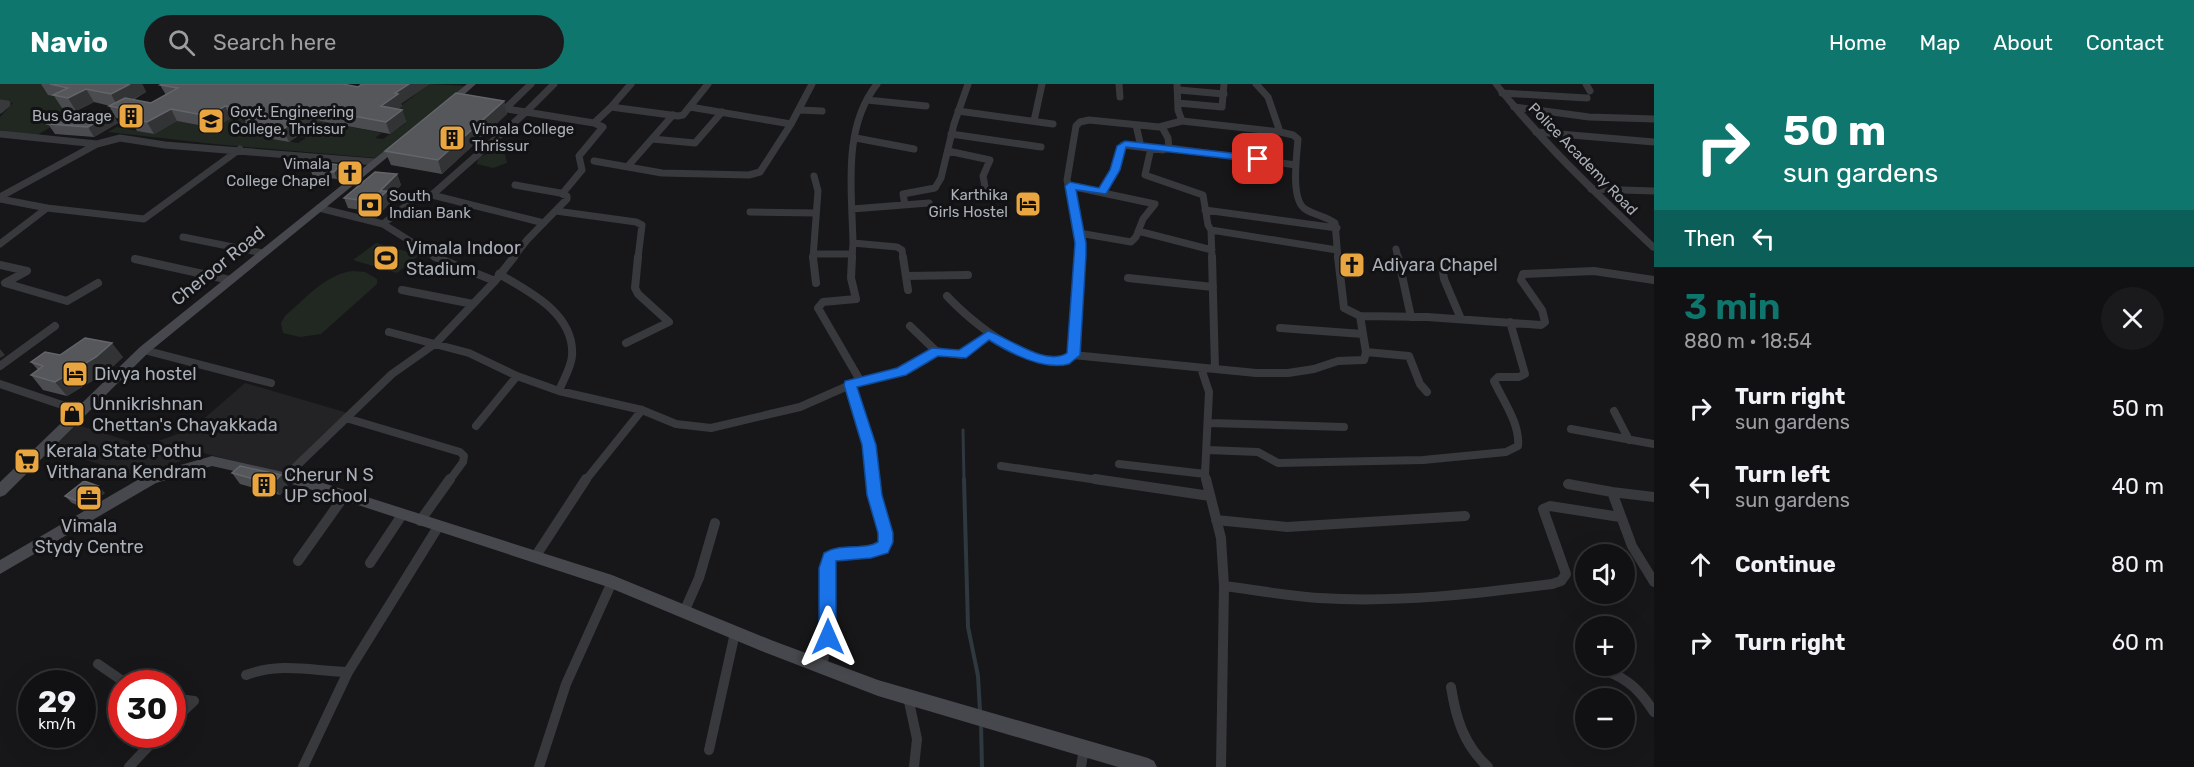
<!DOCTYPE html>
<meta charset="utf-8">
<style>
body{margin:0;font-family:Rubik,sans-serif;background:#1a1a1c;color:#f1f3f6;height:100vh;display:flex;flex-direction:column;font-size:22px;white-space:nowrap}
*{box-sizing:border-box;margin:0}
p{font-size:20px;color:#9c9da0}
.icon{flex:none;width:33px;height:33px;fill:none;stroke:currentColor;stroke-width:2;stroke-linecap:round;stroke-linejoin:round}
.map{position:relative;flex:1;overflow:hidden}
.drawer{display:flex;flex-direction:column;background:#111113;width:540px}
.drawer>*{flex:none}
.banner{background:#0f766e;color:#fff;overflow:hidden}
.controls{position:absolute;left:1575px;top:460px;display:grid;gap:12px}
.controls a{display:grid;place-items:center;width:60px;height:60px;border-radius:50%;background:#111113;box-shadow:0 6px 24px #0002,0 0 0 2px #303133;font-size:30px}
.speed{position:absolute;left:18px;top:586px;display:flex;gap:12px;font-size:30px;font-weight:700;text-align:center}
.speed>*{display:grid;place-content:center;width:78px;height:78px;border-radius:50%;background:#111113;box-shadow:0 6px 24px #0002,0 0 0 2px #303133;line-height:1}
.speed small{font-size:15px;font-weight:400}
.speed .limit{border:9px solid #d22;background:#fff;color:#111}
.pin{position:absolute;display:grid;place-items:center;width:51px;height:51px;color:#fff;margin:-26px;border-radius:12px;box-shadow:0 3px 9px #0006}
.me{position:absolute;width:66px;margin:-33px;rotate:0deg;stroke-linejoin:round;filter:drop-shadow(0 0 4px #0008)}
.turn{display:flex;align-items:center;gap:21px;height:126px;padding:0 30px;font-size:27px}
.turn .icon{width:78px;height:78px;stroke-width:2.5}
.turn b{display:block;font-size:42px;line-height:51px}
.then{display:flex;align-items:center;height:57px;padding:0 30px;background:#0003;gap:12px;font-size:22px}
.round{display:grid;place-items:center;flex:none;width:63px;height:63px;border-radius:32px;background:#1a1a1c}
.head{display:flex;align-items:center;justify-content:space-between;height:102px;padding:0 30px}
h1{font-size:36px;font-weight:600;line-height:45px;color:#0f766e}
ul{padding:0;list-style:none}
li{display:flex;align-items:center;gap:18px;height:78px;padding:0 30px}
li div{flex:1}
li b{display:block;font-size:22px}
li em{font-style:normal}
header{display:flex;align-items:center;gap:36px;box-sizing:border-box;height:84px;padding:0 30px;background:#0f766e;color:#fff}
header strong{font-size:28px}
nav{display:flex;gap:33px;margin-inline-start:auto;font-size:21px}
.search{width:420px;height:54px;background:#1a1a1c;display:flex;align-items:center;gap:15px;box-sizing:border-box;padding:0 21px;border-radius:33px;color:#9c9da0;font-size:22px}
main{display:flex;flex:1;min-height:0}
.map>svg:first-child{display:block}
.built{fill:#232325}
.green{fill:#212822}
.lines{fill:none;stroke-linecap:round;stroke-linejoin:round}
.stream-far1{stroke:#2f383e;stroke-width:3}
.stream{stroke:#2f383e;stroke-width:4}
.minor-far2{stroke:#38393d;stroke-width:7}
.minor-far1{stroke:#38393d;stroke-width:8}
.minor{stroke:#38393d;stroke-width:10}
.tertiary{fill:#38393d;fill-rule:evenodd}
.secondary{fill:#46484d;fill-rule:evenodd}
.wall{fill:#4b4c50}
.shaded-wall{fill:#323335}
.building{fill:#55575b;stroke:#63656a;stroke-width:1.5}
.route{fill:#1a73e8;stroke:#114b97;stroke-width:1.5}
.labels{text-anchor:middle;stroke-width:6;stroke-linejoin:round;paint-order:stroke}
.far-poi-label{font-size:15px;fill:#aaafb8;stroke:#121214;text-anchor:start}
.far-street-label{font-size:15px;fill:#aaafb8;stroke:#121214}
.poi-label{font-size:18px;fill:#aaafb8;stroke:#121214;text-anchor:start}
.street-label{font-size:18px;fill:#aaafb8;stroke:#121214}
</style>
<header>
<strong>Navio</strong>
<div class="search"><svg class="icon" aria-label="search" viewBox="0 0 24 24"><circle cx="10" cy="10" r="6"/><path d="M15 15l6 6"/></svg>Search here</div>
<nav><a>Home</a><a>Map</a><a>About</a><a>Contact</a></nav>
</header>
<main>
<div class="map">
<svg width="1654" height="683" viewBox="0 0 1654 683">
<rect width="100%" height="100%" fill="#171719"/>
<!-- built -->
<path class="built" d="M245 299 348 329 285 391 200 368 143 394 48 364 75 340 144 362 192 345Z"/>
<!-- green -->
<path class="green" d="M0 0H59L61 14 68 27 75 28 36 52 0 46V33L13 19 0 17Z
M429 0 466 2 376 74 214 60 108 48 117 43 154 50 177 37 214 44 231 34 262 40 253 51 298 59 306 54 298 52 320 37 382 49 375 54 383 55 406 39 393 28Z
M491 68 505 70 507 79 493 84 477 80 478 74Z
M376 159 419 171 397 189 353 176Z
M353 187 365 188 377 195V200L321 250 300 253 283 249 281 239 285 232C305 215 326 190 353 187Z"/>
<g class="lines">
<!-- stream-far1 -->
<path class="stream-far1" d="M963 346 964 397"/>
<!-- stream -->
<path class="stream" d="M964 395 968 543 978 592 980 627
M981 640 982 683"/>
<!-- minor-far2 -->
<path class="minor-far2" d="M631 0 611 23 678 32 683 31 708 0
M877 0C842 44 852 107 853 159L897 163 902 166 903 174
M1119 0 1120 13
M1177 0 1178 26 1182 37 1280 48 1293 51 1298 55C1297 71 1290 115 1305 125 1314 131 1326 132 1335 139L1338 174
M1256 0 1268 13 1280 48
M1586 0 1590 7
M1179 6 1224 10
M1502 9 1587 14
M867 16 926 22
M0 19 7 20 0 26
M1178 19 1222 23 1224 0
M494 23 526 28 554 0
M690 23 791 40
M1514 23 1589 33 1654 35
M505 25 531 0
M799 26 822 27
M958 27 1053 40
M1034 37 1042 0
M1136 41 1141 63
M1536 48 1654 58
M0 50 97 60
M951 50 1041 63
M856 54 914 65
M652 55 695 59 722 28
M1151 64 1145 91 1203 111 1208 141 1211 146 1337 166
M1169 64 1296 81
M948 67 990 76 983 92 986 108
M594 77 662 89 749 91 760 88 791 40 812 0
M628 82 673 31
M1070 102 1155 120 1143 135 1136 153 1131 158 1079 149
M1591 105 1654 107
M1102 108 1115 86 1123 61 1163 66 1169 64 1168 54 1162 43
M433 110 526 28 594 39 611 23
M562 110 582 86 579 72 603 43 594 39
M0 113 97 60 120 54 165 61 375 78
M0 115 47 124 144 135 240 65
M905 121 903 110 935 104 941 94 954 40 968 0
M319 124 383 140 417 113 428 110 544 139
M852 125 929 119
M1205 126 1337 144
M556 127 636 138 642 141 638 174
M750 128 816 129
M383 140 437 174
M1211 146 1212 174
M1138 147 1212 166
M183 153 263 169
M0 160 47 124
M1396 165 1398 174
M814 170H852
M513 174 527 156 567 115V112L560 109 515 101
M813 174 818 107 814 92
M852 174 853 159
M1080 174 1081 159 1067 96 1076 42 1080 38 1089 36 1159 43 1182 37"/>
<!-- minor-far1 -->
<path class="minor-far1" d="M435 173 495 197
M813 173 816 199
M852 173 851 194 856 215 823 218 818 224 861 298
M903 173 908 206
M1212 173 1215 285
M1338 173 1344 224 1360 232 1427 233 1541 241 1545 238 1542 226 1521 196 1523 190 1594 187 1654 196
M1398 173 1411 233
M135 175 230 196
M0 181 27 187 5 199 67 217 98 199
M1442 181 1444 195 1461 235
M499 190C530 208 575 230 572 272 571 284 563 296 559 307
M906 192 968 191
M1128 194 1213 203
M402 206 473 220
M947 212C971 238 1036 292 1073 271L1256 289H1288L1314 285 1338 277 1364 276 1366 268 1360 232
M1280 244 1363 250
M389 248 469 269 517 292 559 307 642 326 676 340 711 344 800 323 850 301 902 288 936 267 910 242
M626 259 669 238 638 210 635 204 638 173
M144 266 271 299
M936 267 961 271 989 251
M1366 268 1409 272 1420 300 1427 308
M1073 271 1080 173
M0 282 55 242
M1201 284 1209 308 1205 390 1207 397
M0 300 80 327
M850 301 869 361 873 397
M1614 327 1629 356
M346 334 460 368 464 372 463 378 449 397
M1209 339 1344 343
M476 342 517 292
M1571 345 1654 360
M1207 366 1258 368 1278 379 1423 376 1506 368 1518 362C1520 339 1503 317 1494 297L1498 293H1519L1525 290 1510 238
M1119 380 1205 390
M1001 382 1105 397
M285 393 392 290 436 259 495 197 514 173
M585 397 642 326"/>
<!-- minor -->
<path class="minor" d="M1095 395 1210 412
M1206 395 1221 454 1224 502 1221 683
M1568 400 1612 408
M1654 413 1612 408 1632 462 1654 498
M1216 436 1287 443 1465 432
M420 437 450 395
M535 473 586 395
M298 477 345 411
M370 479 402 431
M1224 502C1256 506 1287 512 1319 514 1397 519 1475 510 1552 500L1561 497 1566 490 1543 425 1550 422 1620 433
M684 528 699 494 715 439
M98 580 127 600
M822 582 828 553 827 484 829 474 842 469 882 464C892 449 874 414 872 395
M1606 587C1629 595 1641 608 1654 628
M246 591C281 578 312 587 348 588
M1451 603C1456 635 1464 661 1488 683
M908 613 917 655 914 683
M172 614 194 617
M172 638 194 617
M709 666 735 549
M129 683 159 651
M303 683 348 588 438 443
M539 683 566 600 612 498
M1081 683 1084 664"/>
<!-- tertiary -->
<path class="tertiary" d="M1492 0H1500C1547 57 1600 108 1654 159V167L1651 166C1595 113 1538 61 1492 0Z"/>
<!-- secondary -->
<path class="secondary" d="M467 0H476L451 22H445V18Z
M398 56 406 58 148 269 5 411 0 413V398L140 263Z
M212 372 301 392 612 491 771 556 878 596 1148 674 1154 677 1157 683H1118L878 612 759 566 608 503 300 402 212 382 156 399 0 490V476L146 391Z"/>
</g>
<!-- wall -->
<path class="wall" d="M41 0H142L146 8 133 16 151 19 166 11 160 1 401 20 402 22 397 25 402 26 406 38 390 50 320 37 289 58 252 51 245 36 231 34 214 44 177 37 154 50 137 47 131 37 116 34 109 22H110L94 18 76 27 62 24 54 12 48 11Z
M504 17 507 30 442 90 391 81 385 67Z
M112 29 118 39 94 53 55 50 48 40 79 32Z
M310 85 343 88 337 95 313 92Z
M397 90 401 101 389 113 391 118 380 129 348 124 344 114Z
M60 271 123 273 107 288 67 312 43 306 31 291 38 286 31 278Z
M232 389 288 402 280 411 240 400Z
M105 409 84 424 72 419 65 412Z"/>
<!-- shaded-wall -->
<path class="shaded-wall" d="M130 0H142L146 8 118 23 111 10Z
M409 0H430L401 20 402 22 386 35 381 22 395 9Z
M86 5 94 18 76 27 68 14Z
M504 17 507 30 442 90 438 76Z
M225 22 231 34 214 44 208 32Z
M171 25 177 37 154 50 147 38Z
M315 25 320 37 289 58 283 45Z
M402 26 406 38 390 50 386 38Z
M112 29 118 39 94 53 88 43Z
M340 81 343 88 337 95 334 88Z
M397 90 401 101 389 113 391 118 380 129 375 118 380 107Z
M112 259 123 273 107 288 67 312 55 298Z
M0 265 5 271 0 274Z
M281 391 288 402 280 411 272 400Z
M98 402 105 409 84 424 77 417Z"/>
<!-- building -->
<path class="building" d="M50 0H130L111 10 86 5 68 14 53 11 68 4Z
M162 0H343L358 3 362 0H409L395 9 398 10 381 22 402 26 386 38 315 25 283 45 246 39 250 36 245 35 257 27 225 22 208 32 171 25 147 38 130 34 140 28 109 22 125 14 151 19 178 4 160 1Z
M456 9 504 17 438 76 385 67Z
M100 27 112 29 88 43 48 40 67 30 79 32Z
M318 78 340 81 334 88 310 85Z
M375 88 397 90 380 107H387L375 118 344 114Z
M85 254 112 259 96 273 55 298 31 291 43 282 31 278 45 268 60 271Z
M240 382 281 391 272 400 232 389Z
M84 397 98 402 77 417 65 412Z"/>
<!-- route -->
<path class="route" d="M1125 57 1258 72 1263 75 1258 78 1126 63 1120 86 1106 110 1076 106 1086 159V171L1080 271 1069 280C1044 287 1010 269 989 256L966 274 938 272 906 291 857 303 876 361 882 411 893 449V458L888 469 871 474 836 477V553L834 558 828 560 822 558 819 553V484L824 469C842 458 864 467 878 458V449L867 411 862 361 844 301 845 297 897 284 932 264 959 266 988 247C1008 253 1046 283 1067 269L1075 159 1065 102 1070 98 1099 104 1110 86 1117 62Z"/>
<!-- icons -->
<defs>
<g id="building-square" transform="scale(1.35)"><rect x="-9" y="-9" width="18" height="18" rx="4" fill="#e8a540" stroke="#121214"/><path d="M-4-6H4V6H1V3H-1V6H-4ZM-2.5-4.3h1.7v1.8h-1.7ZM.8-4.3h1.7v1.8H.8ZM-2.5-1h1.7V.8h-1.7ZM.8-1h1.7V.8H.8Z" fill="#111"/></g>
<g id="university-square" transform="scale(1.35)"><rect x="-9" y="-9" width="18" height="18" rx="4" fill="#e8a540" stroke="#121214"/><path d="M0-5L7-2L0 1L-7-2ZM-4 1L0 2.5L4 1V4Q0 6-4 4Z" fill="#111"/></g>
<g id="church-square" transform="scale(1.35)"><rect x="-9" y="-9" width="18" height="18" rx="4" fill="#e8a540" stroke="#121214"/><path d="M-1.2-6h2.4v3.5h3.3v2.4h-3.3V6h-2.4V-.1h-3.3v-2.4h3.3Z" fill="#111"/></g>
<g id="hotel-square" transform="scale(1.35)"><rect x="-9" y="-9" width="18" height="18" rx="4" fill="#e8a540" stroke="#121214"/><path d="M-6-4.5h1.5V1H6V5H4.5V3h-9V5H-6ZM-4 0a1.8 1.8 0 1 1 3.6 0ZM.5 0V-2.5h3Q6-2.5 6 0Z" fill="#111"/></g>
<g id="bank-square" transform="scale(1.35)"><rect x="-9" y="-9" width="18" height="18" rx="4" fill="#e8a540" stroke="#121214"/><path d="M-6-4H6V4H-6ZM0-2.3a2.3 2.3 0 1 0 0 4.6a2.3 2.3 0 1 0 0-4.6Z" fill="#111"/></g>
<g id="stadium-square" transform="scale(1.35)"><rect x="-9" y="-9" width="18" height="18" rx="4" fill="#e8a540" stroke="#121214"/><path d="M0-5a6.5 5 0 1 0 0 10a6.5 5 0 1 0 0-10ZM-3.5-1.8h7v3.6h-7Z" fill="#111"/></g>
<g id="shop-square" transform="scale(1.35)"><rect x="-9" y="-9" width="18" height="18" rx="4" fill="#e8a540" stroke="#121214"/><path d="M-5-2.5h2.3a2.7 3.5 0 0 1 5.4 0H5L5.5 6h-11ZM-1.5-2.5h3a1.5 2.3 0 0 0-3 0Z" fill="#111"/></g>
<g id="supermarket-square" transform="scale(1.35)"><rect x="-9" y="-9" width="18" height="18" rx="4" fill="#e8a540" stroke="#121214"/><path d="M-6-5.5h2.5l.6 2H6L4.5 2H-2.5L-4.4-4H-6ZM-1.5 3.2a1.3 1.3 0 1 0 .1 0ZM3 3.2a1.3 1.3 0 1 0 .1 0Z" fill="#111"/></g>
<g id="office-square" transform="scale(1.35)"><rect x="-9" y="-9" width="18" height="18" rx="4" fill="#e8a540" stroke="#121214"/><path d="M-6-3h4V-5.5h4V-3h4V5H-6ZM-1-4.5V-3h2v-1.5ZM-6 0V1H6V0Z" fill="#111"/></g>
</defs>
<g fill-rule="evenodd">
<use href="#building-square" x="131" y="32"/>
<use href="#university-square" x="211" y="37"/>
<use href="#building-square" x="452" y="54"/>
<use href="#church-square" x="350" y="89"/>
<use href="#hotel-square" x="1028" y="120"/>
<use href="#bank-square" x="370" y="121"/>
<use href="#stadium-square" x="386" y="174"/>
<use href="#church-square" x="1352" y="181"/>
<use href="#hotel-square" x="75" y="290"/>
<use href="#shop-square" x="72" y="330"/>
<use href="#supermarket-square" x="27" y="377"/>
<use href="#building-square" x="264" y="401"/>
<use href="#office-square" x="89" y="414"/>
</g>
<g class="labels">
<!-- far-poi labels -->
<g class="far-poi-label">
<text x="230" y="33">Govt. Engineering<tspan x="230" dy="17">College, Thrissur</tspan></text>
<text x="112" y="37" text-anchor="end">Bus Garage</text>
<text x="472" y="50">Vimala College<tspan x="472" dy="17">Thrissur</tspan></text>
<text x="330" y="85" text-anchor="end">Vimala<tspan x="330" dy="17">College Chapel</tspan></text>
<text x="1008" y="116" text-anchor="end">Karthika<tspan x="1008" dy="17">Girls Hostel</tspan></text>
<text x="389" y="117">South<tspan x="389" dy="17">Indian Bank</tspan></text>
</g>
<!-- far-street labels -->
<g class="far-street-label">
<text transform="translate(1583 75) rotate(46)" y="5">Police Academy Road</text>
</g>
<!-- poi labels -->
<g class="poi-label">
<text x="406" y="170">Vimala Indoor<tspan x="406" dy="21">Stadium</tspan></text>
<text x="1372" y="187">Adiyara Chapel</text>
<text x="94" y="296">Divya hostel</text>
<text x="92" y="326">Unnikrishnan<tspan x="92" dy="21">Chettan's Chayakkada</tspan></text>
<text x="46" y="373">Kerala State Pothu<tspan x="46" dy="21">Vitharana Kendram</tspan></text>
<text x="284" y="397">Cherur N S<tspan x="284" dy="21">UP school</tspan></text>
<text x="89" y="448" text-anchor="middle">Vimala<tspan x="89" dy="21">Stydy Centre</tspan></text>
</g>
<!-- street labels -->
<g class="street-label">
<text transform="translate(218 182) rotate(-39)" y="6">Cheroor Road</text>
</g>
</g>
</svg>
<div class="controls">
<a><svg class="icon" aria-label="sound" viewBox="0 0 24 24"><path d="M4 9h4l5-4v14l-5-4H4zM17 9q2 3 0 6"/></svg></a>
<a>+</a>
<a>−</a>
</div>
<div class="speed"><div>29<small>km/h</small></div><div class="limit">30</div></div>
<div class="pin" style="left:1258px;top:75px;background:#d93025"><svg class="icon" aria-label="arrive" viewBox="0 0 24 24"><path d="M6 21V4h12l-3 4 3 4H6"/></svg></div>
<svg class="me" style="left:828px;top:553px" viewBox="-20 -20 40 40"><path d="M0-17L14 15 0 8-14 15z" fill="#1a73e8" stroke="#fff" stroke-width="4"/></svg>
</div>
<section class="drawer">
<div class="banner">
<div class="turn"><svg class="icon" aria-label="right" viewBox="0 0 24 24"><path d="M7 20v-9h11M14 6l5 5-5 5"/></svg><div><b>50 m</b>sun gardens</div></div>
<div class="then">Then<svg class="icon" aria-label="left" viewBox="0 0 24 24"><path d="M17 20v-9H6M10 6l-5 5 5 5"/></svg></div>
</div>
<div class="head"><div><h1>3 min</h1><p>880 m · 18:54</p></div><a class="round"><svg class="icon" aria-label="close" viewBox="0 0 24 24"><path d="M6 6l12 12M18 6L6 18"/></svg></a></div>
<ul>
<li><svg class="icon" aria-label="right" viewBox="0 0 24 24"><path d="M7 20v-9h11M14 6l5 5-5 5"/></svg><div><b>Turn right</b><p>sun gardens</p></div><em>50 m</em></li>
<li><svg class="icon" aria-label="left" viewBox="0 0 24 24"><path d="M17 20v-9H6M10 6l-5 5 5 5"/></svg><div><b>Turn left</b><p>sun gardens</p></div><em>40 m</em></li>
<li><svg class="icon" aria-label="ahead" viewBox="0 0 24 24"><path d="M12 20V5M6 11l6-6 6 6"/></svg><div><b>Continue</b></div><em>80 m</em></li>
<li><svg class="icon" aria-label="right" viewBox="0 0 24 24"><path d="M7 20v-9h11M14 6l5 5-5 5"/></svg><div><b>Turn right</b></div><em>60 m</em></li>
</ul>
</section>
</main>
